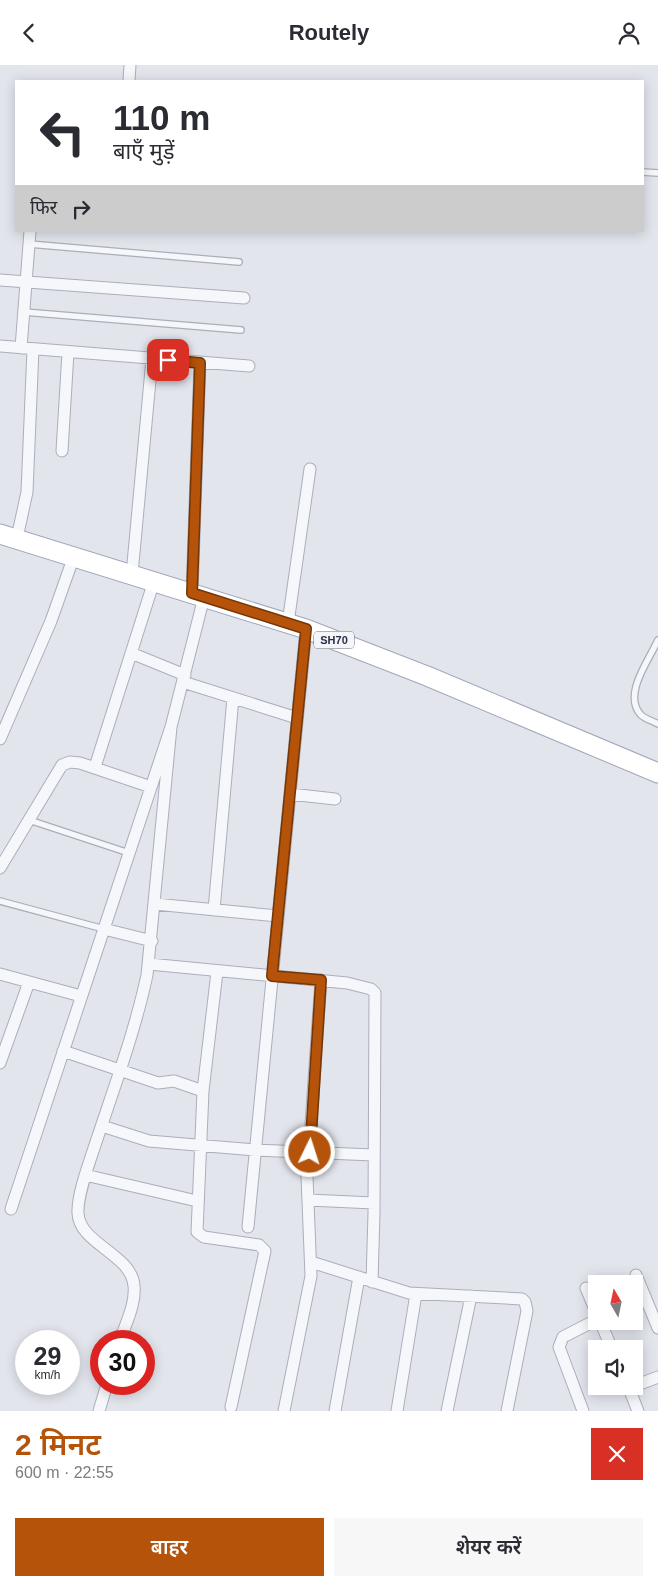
<!DOCTYPE html>
<html lang="hi">
<meta charset="utf-8">
<style>
body{margin:0;font-family:Helvetica,"Noto Sans Devanagari",sans-serif;background:#f7f7f7;color:#2b2b33;height:100vh;display:flex;flex-direction:column;font-size:19px;white-space:nowrap}
*{box-sizing:border-box;margin:0}
p{font-size:16px;color:#7c7c81}
.icon{flex:none;width:28px;height:28px;fill:none;stroke:currentColor;stroke-width:2;stroke-linecap:round;stroke-linejoin:round}
.map{position:relative;height:1346px;overflow:hidden}
.details{display:flex;flex-direction:column;background:#fff;flex:1}
.details>*{flex:none}
.guide{position:absolute;left:15px;top:15px;width:629px;height:152px;border-radius:0px;box-shadow:0 2px 12px #0003;background:#fff;color:#2b2b33;overflow:hidden}
.needle{width:32px;rotate:351deg}
.controls{position:absolute;left:588px;top:1210px;display:grid;gap:10px}
.controls a{display:grid;place-items:center;width:55px;height:55px;border-radius:0px;background:#fff;box-shadow:0 2px 12px #0003;font-size:25px}
.speed{position:absolute;left:15px;top:1265px;display:flex;gap:10px;font-size:25px;font-weight:700;text-align:center}
.speed>*{display:grid;place-content:center;width:65px;height:65px;border-radius:50%;background:#fff;box-shadow:0 2px 12px #0003;line-height:1}
.speed small{font-size:12px;font-weight:400}
.speed .limit{border:8px solid #d22;background:#fff;color:#111}
.pin{position:absolute;display:grid;place-items:center;width:42px;height:42px;color:#fff;margin:-21px;border-radius:10px;box-shadow:0 2px 8px #0006}
.me{position:absolute;width:55px;margin:-28px;rotate:4deg;stroke-linejoin:round;filter:drop-shadow(0 0 4px #0008)}
.turn{display:flex;align-items:center;gap:18px;height:105px;padding:0 15px;font-size:22px}
.turn .icon{width:65px;height:65px;stroke-width:2.5}
.turn b{display:block;font-size:35px;line-height:42px}
.then{display:flex;align-items:center;height:48px;padding:0 15px;background:#0003;gap:10px;font-size:19px}
.round{display:grid;place-items:center;flex:none;width:52px;height:52px;border-radius:0px;background:#f7f7f7}
.overview{display:flex;align-items:center;justify-content:space-between;height:85px;padding:0 15px}
h1{font-size:30px;font-weight:600;line-height:38px;color:#b45309}
.button{display:flex;gap:10px;margin-top:auto;padding:10px 15px}
.button a{flex:1;height:58px;border-radius:0px;background:#b45309;color:#fff;font-size:20px;font-weight:600;line-height:58px;text-align:center}
.button a+a{background:#f7f7f7;color:#2b2b33}
header{display:flex;justify-content:space-between;align-items:center;height:65px;padding:0 15px;background:#fff;font-size:22px;font-weight:600}
.map>svg:first-child{display:block}
.lines{fill:none;stroke-linecap:round;stroke-linejoin:round}
.service-casing{stroke:#abaebb;stroke-width:8}
.minor-casing{stroke:#abaebb;stroke-width:13}
.primary-casing{stroke:#a1a6ba;stroke-width:21}
.service{stroke:#f6f7fa;stroke-width:5.5}
.minor{stroke:#f6f7fa;stroke-width:11}
.primary{stroke:#fff;stroke-width:19}
.route-casing{stroke:#753606;stroke-width:12}
.route{stroke:#b45309;stroke-width:9}
.labels{text-anchor:middle;stroke-width:4.5;stroke-linejoin:round;paint-order:stroke}
.shield{fill:#f3f5f9;stroke:#656a7c;stroke-width:1}
.shield-label{font-size:11px;font-weight:bold;fill:#282e47}
</style>
<header><svg class="icon" aria-label="back" viewBox="0 0 24 24"><path d="M15 5l-7 7 7 7"/></svg>Routely<svg class="icon" aria-label="person" viewBox="0 0 24 24"><circle cx="12" cy="8" r="4"/><path d="M4 21q1-7 8-7t8 7"/></svg></header>
<div class="map">
<svg width="658" height="1346" viewBox="0 0 658 1346">
<rect width="100%" height="100%" fill="#e3e5ed"/>
<g class="lines">
<!-- service casing -->
<g class="service-casing">
<path id="service" d="M642 107 658 108
M29 179 239 197
M24 247 241 265
M658 575C649 595 622 630 641 650 645 654 653 656 658 659
M29 755 129 788
M0 836 104 864"/>
</g>
<!-- minor casing -->
<g class="minor-casing">
<path id="minor" d="M129 16 130 0
M0 215 244 233
M0 281 249 301
M21 283 30 166
M62 386 68 287
M17 473 27 427 33 284
M132 509 152 294
M192 528 200 297
M288 558 310 404
M131 588 185 610
M183 617 297 653
M0 674 51 556 74 491
M95 702 154 516
M290 729 335 734
M0 803 62 700 70 697 80 698 151 722
M155 839 278 851
M214 845 233 633
M104 864 152 876
M149 899 347 918 371 924 375 928 374 1148 372 1217
M0 909 81 931
M63 986 158 1018 174 1016 203 1026 197 1167 204 1172 259 1180 265 1186 231 1342
M0 998 29 917
M203 1026 217 907
M102 1061 149 1076 255 1085 373 1090
M309 1087 321 915
M85 1110 197 1136
M308 1135 374 1138
M11 1144 171 662 204 532
M248 1162 306 564
M311 1197 409 1228 522 1234 525 1237 527 1246 507 1346
M636 1210 658 1263
M586 1223 596 1247
M600 1256 612 1284
M120 1276C125 1260 136 1239 134 1221 132 1189 79 1179 78 1148 77 1129 91 1093 97 1074 115 1020 135 966 147 910L171 662
M628 1321 638 1346
M629 1323 658 1312
M99 1346 107 1319
M284 1346 311 1211 306 1087
M335 1346 359 1212
M397 1346 416 1229
M447 1346 471 1231
M583 1346 559 1282 563 1272 596 1255"/>
</g>
<!-- primary casing -->
<g class="primary-casing">
<path id="primary" d="M0 469 306 564 427 611 658 708"/>
</g>
<!-- service -->
<use href="#service" class="service"/>
<!-- minor -->
<use href="#minor" class="minor"/>
<!-- primary -->
<use href="#primary" class="primary"/>
</g>
<g class="lines">
<!-- route casing -->
<g class="route-casing">
<path id="route" d="M168 295 200 298 192 528 306 564 272 911 321 915 310 1087"/>
</g>
<!-- route -->
<use href="#route" class="route"/>
</g>
<g class="labels">
<!-- shield labels -->
<rect class="shield" x="314" y="566.5" width="40" height="17" rx="4"/>
<g class="shield-label">
<text x="334" y="579">SH70</text>
</g>
</g>
</svg>
<div class="controls">
<a><svg class="needle" viewBox="-14 -14 28 28"><path d="M0-13l5 13h-10z" fill="#e53935"/><path d="M0 13l5-13h-10z" fill="#7c7c81"/></svg></a>
<a><svg class="icon" aria-label="sound" viewBox="0 0 24 24"><path d="M4 9h4l5-4v14l-5-4H4zM17 9q2 3 0 6"/></svg></a>
</div>
<div class="speed"><div>29<small>km/h</small></div><div class="limit">30</div></div>
<div class="pin" style="left:168px;top:295px;background:#d93025"><svg class="icon" aria-label="arrive" viewBox="0 0 24 24"><path d="M6 21V4h12l-3 4 3 4H6"/></svg></div>
<svg class="me" style="left:310px;top:1087px" viewBox="-20 -20 40 40"><circle r="17" fill="#b45309" stroke="#fff" stroke-width="3"/><path d="M0-11L8 9 0 5-8 9z" fill="#fff"/></svg>
<div class="guide">
<div class="turn"><svg class="icon" aria-label="left" viewBox="0 0 24 24"><path d="M17 20v-9H6M10 6l-5 5 5 5"/></svg><div><b>110 m</b>बाएँ मुड़ें</div></div>
<div class="then">फिर<svg class="icon" aria-label="right" viewBox="0 0 24 24"><path d="M7 20v-9h11M14 6l5 5-5 5"/></svg></div>
</div>
</div>
<section class="details">
<div class="overview"><div><h1>2 मिनट</h1><p>600 m · 22:55</p></div><a class="round" style="background:#d93025;color:#fff"><svg class="icon" aria-label="close" viewBox="0 0 24 24"><path d="M6 6l12 12M18 6L6 18"/></svg></a></div>
<div class="button"><a>बाहर</a><a>शेयर करें</a></div>
</section>
